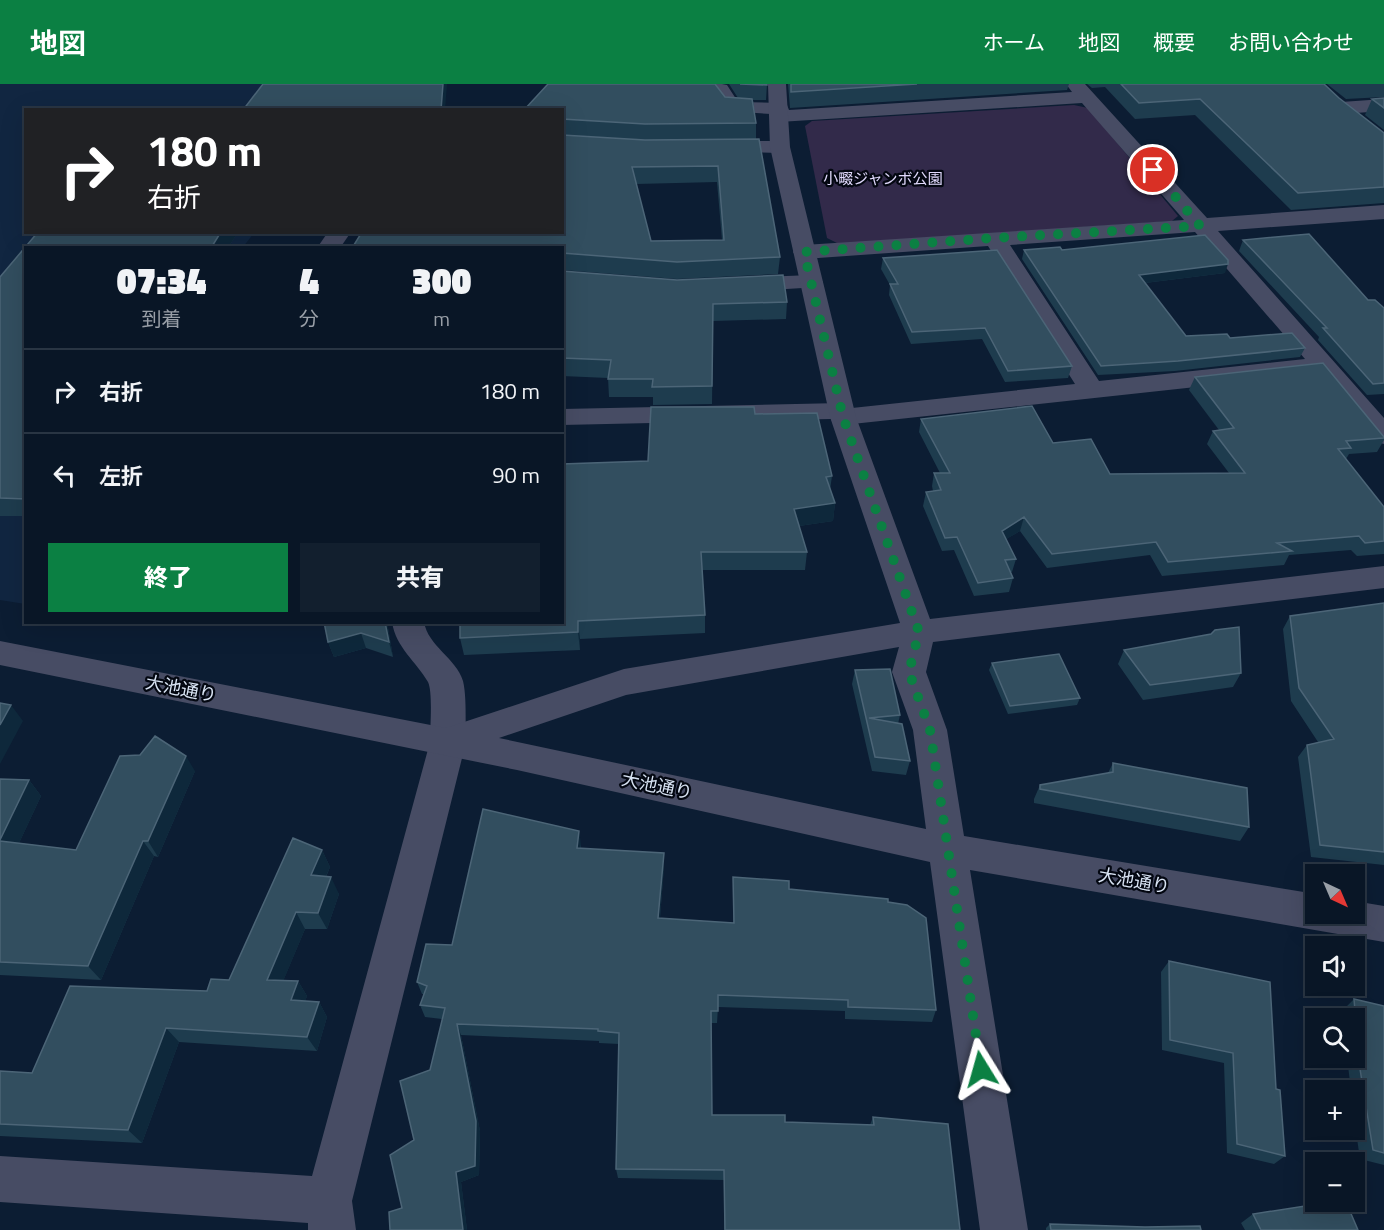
<!DOCTYPE html>
<html lang="ja">
<meta charset="utf-8">
<style>
body{margin:0;font-family:"Titillium Web","Noto Sans JP",sans-serif;background:#121f2e;color:#f1f3f6;height:100vh;display:flex;flex-direction:column;font-size:22px;white-space:nowrap}
*{box-sizing:border-box;margin:0}
p{font-size:20px;color:#999fa7}
.icon{flex:none;width:33px;height:33px;fill:none;stroke:currentColor;stroke-width:2;stroke-linecap:round;stroke-linejoin:round}
.map{position:relative;flex:1;overflow:hidden}
.panel{position:absolute;left:24px;top:162px;width:540px;height:378px;display:flex;flex-direction:column;background:#091626;border-radius:0px;box-shadow:0 6px 24px #0002,0 0 0 2px #293543}
.panel>*{flex:none}
.guide{position:absolute;left:24px;top:24px;width:540px;height:126px;border-radius:0px;box-shadow:0 6px 24px #0002,0 0 0 2px #293543;background:#202124;color:#fff;overflow:hidden}
.needle{width:39px;rotate:136deg}
.tools{position:absolute;left:1305px;top:780px;display:grid;gap:12px}
.tools a{display:grid;place-items:center;width:60px;height:60px;border-radius:0px;background:#091626;box-shadow:0 6px 24px #0002,0 0 0 2px #293543;font-size:30px}
.pin{position:absolute;display:grid;place-items:center;width:51px;height:51px;color:#fff;margin:-26px;border:3px solid #fff;border-radius:50%;box-shadow:0 2px 6px #0007}
.me{position:absolute;width:66px;margin:-33px;rotate:352deg;stroke-linejoin:round;filter:drop-shadow(0 0 4px #0008)}
.turn{display:flex;align-items:center;gap:21px;height:126px;padding:0 24px;font-size:27px}
.turn .icon{width:78px;height:78px;stroke-width:2.5}
.turn b{display:block;font-size:42px;line-height:51px}
.eta{display:flex;justify-content:space-evenly;align-items:center;height:102px;text-align:center}
.eta b{font-size:36px;font-weight:800;line-height:42px}
.primary-button{display:flex;gap:12px;margin-top:auto;padding:12px 24px}
.primary-button a{flex:1;height:69px;border-radius:0px;background:#0b8043;color:#fff;font-size:24px;font-weight:800;line-height:69px;text-align:center}
.primary-button a+a{background:#121f2e;color:#f1f3f6}
ul{padding:0;list-style:none}
li{display:flex;align-items:center;gap:18px;height:84px;padding:0 24px;border-top:2px solid #293543}
li div{flex:1}
li b{display:block;font-size:22px}
li em{font-style:normal}
header{display:flex;align-items:center;gap:36px;box-sizing:border-box;height:84px;padding:0 30px;background:#0b8043;color:#fff}
header strong{font-size:28px}
nav{display:flex;gap:33px;margin-inline-start:auto;font-size:21px}
.map>svg:first-child{display:block}
.built{fill:#112641}
.green{fill:#322a4a}
.lines{fill:none;stroke-linecap:round;stroke-linejoin:round}
.minor{fill:#474c64;fill-rule:evenodd}
.tertiary{fill:#474c64;fill-rule:evenodd}
.wall{fill:#1e3c4e;fill-rule:evenodd}
.shaded-wall{fill:#0e283b}
.building{fill:#324e5f;stroke:#4c6577;stroke-width:1.5;fill-rule:evenodd}
.route{stroke:#0b8043;stroke-width:10;stroke-dasharray:0 18}
.labels{text-anchor:middle;stroke-width:4.5;stroke-linejoin:round;paint-order:stroke}
.far-park-label{font-size:15px;fill:#e1dafd;stroke:#030711}
.street-label{font-size:18px;fill:#d9e4f4;stroke:#030711}
</style>
<header>
<strong>地図</strong>
<nav><a>ホーム</a><a>地図</a><a>概要</a><a>お問い合わせ</a></nav>
</header>
<div class="map">
<svg width="1384" height="1146" viewBox="0 0 1384 1146">
<rect width="100%" height="100%" fill="#0c1d33"/>
<!-- built -->
<path class="built" d="M0 0H363L344 25 26 26V148L254 149 243 163 26 164 25 520 0 516Z"/>
<!-- green -->
<path class="green" d="M1074 21 1088 24 1178 132 1172 137 839 160 827 154 805 42 812 37Z"/>
<g class="lines">
<!-- minor -->
<path class="minor" d="M643 0H722L727 1 738 18 780 19 787 21 789 26 1072 8 1066 0H1085L1207 134 1384 121V135L1218 147 1384 334V360L1374 357 1317 290 843 341 833 339 831 335 562 341V325L841 319 852 324 1075 300 988 162 804 175 796 173 793 168 796 163 804 161 1184 136 1082 19 779 38 772 36 771 30 725 27 714 10 652 6 645 4ZM1195 148 1305 275 1099 297 1010 161Z
M1384 15V27L1341 30 1334 28 1331 24 1334 20 1341 18Z
M717 57H780L787 59 790 63 787 67 780 69 710 67 707 63 710 59Z
M328 148H351L340 164H317Z
M811 191 819 193 823 198 819 203 738 208 730 206 726 201 730 196 738 194Z
M392 538H424C428 562 456 574 463 597 467 613 465 641 466 658L352 1117 356 1146H308V1139L0 1118V1072L312 1092 430 658C430 645 433 608 428 598 416 577 396 564 392 538Z"/>
<!-- tertiary -->
<path class="tertiary" d="M768 0H786L790 63 856 333 930 535 1384 482V504L933 558 926 588 947 646 964 752 1316 810V830H1354V817L1384 822V858L970 786 1028 1146H980L930 778 517 686 0 581V557L446 644 624 585 900 539 830 333 770 63ZM899 563 892 588 913 646 926 745 499 654 626 611Z"/>
</g>
<!-- wall -->
<path class="wall" d="M729 0H767L766 16H753L756 39V55L645 56 759 55 780 173 778 190 677 195 562 186V164L496 149 562 148V26L725 13 738 14ZM717 98 722 156 651 157 636 100Z
M788 0H1069L1067 6 790 24Z
M1087 0H1324L1339 14 1384 49V119L1291 126 1195 31 1135 35 1105 3 1092 4Z
M1327 0H1384V13L1346 15Z
M1384 14V46L1365 31 1372 15Z
M38 148H238L228 164H26V432H0V193Z
M1243 156 1384 224V310L1367 311 1318 256 1319 253 1239 167Z
M1024 166H1062L1225 189 1145 199 1186 252 1230 254 1305 264 1300 273 1175 287 1098 291 1022 175Z
M883 174 1072 282 1068 294 1005 298 982 255 911 260 889 211 890 201 881 185Z
M562 187 787 218 786 235 713 237 712 320 653 321V313H609L608 294 562 292Z
M1195 293 1384 353V356L1377 368 1349 370 1346 375 1384 423V470L1357 472 1351 466 1289 471 1284 481 1162 492 1150 471 1047 484 1020 447 1006 455 1016 475 1012 488H1011L1013 494 1009 508 974 512 954 466 942 467 923 422 926 408 933 407 932 402 934 389H940L919 348 921 335 1053 359 1110 390 1229 389 1207 360 1213 347 1219 346 1189 306Z
M755 330 832 392 830 406 835 419 833 437 799 442 807 468 805 486H702L705 531V549L580 555V566L464 571 460 554 648 377Z
M1384 519V781L1311 773 1298 673 1307 661 1318 658 1291 617 1283 545 1290 532Z
M387 538 393 573 366 564 334 573 328 558Z
M1124 566 1241 589 1233 603 1143 616 1118 580Z
M992 579 1080 614 1077 621 1008 630 989 586Z
M855 586 900 631 898 640 910 677 906 691 872 687 852 600Z
M1113 679 1249 743 1240 757 1034 719V715L1040 701 1108 689Z
M195 687 158 773 154 772 101 896 0 891V695L29 696 41 712 19 759 76 766Z
M581 760V764L664 782 660 834 733 839V793L789 805 888 818 936 926 932 938 845 935V927L718 923 717 939H711L712 1031 785 1038 870 1041 873 1033 960 1146H724V1096L618 1094 616 1085 619 960 599 959V957L461 951 480 1047 479 1091 461 1098 467 1146H390L402 1124 414 1056 442 935 425 933 420 921 424 910H422L417 898 452 861Z
M322 766 330 783 326 793 339 810 327 845H305L283 897H298L307 912 305 917 319 918 327 933 317 967 179 958 142 1059 0 1052V987L32 989 229 896Z
M1169 877 1276 1005 1285 1072 1274 1080 1227 1069 1224 979 1162 966 1161 888Z
M1354 915 1384 922V1081L1360 1075 1354 1034V1006H1351L1347 974H1354V934H1343V926Z
M1253 1130 1358 1146H1245L1241 1139Z
M1050 1140 1201 1146H1046V1144Z"/>
<!-- shaded-wall -->
<path class="shaded-wall" d="M443 0H447L445 26H441Z
M221 148H238L228 164H211Z
M1228 180 1225 189 1136 200 1139 191Z
M835 419 833 437 792 443 794 425Z
M1024 433 1020 447 998 460 1002 447Z
M578 537 580 555V566L578 548Z
M385 538H387L393 573 389 558Z
M361 549 366 564 334 573 328 558Z
M11 621 23 637 0 680V641Z
M186 672 195 687 158 773 148 757Z
M29 696 41 712 13 772 0 758V756Z
M579 747 581 760 579 777 577 764Z
M143 757 154 772 101 896 88 882Z
M322 766 330 783 319 808 311 791Z
M664 769V782L659 846 658 834Z
M331 793 339 810 327 845 318 829Z
M296 828 305 845 277 912 267 896Z
M298 897 307 912 301 931 291 916Z
M319 918 327 933 317 967 307 953Z
M457 940 461 951 480 1047 479 1091 461 1098 467 1146H463L456 1088Z
M166 944 179 958 142 1059 128 1046Z"/>
<!-- building -->
<path class="building" d="M263 0H443L441 26H243Z
M548 0H715L725 13 752 15 756 39 645 40 562 35V26H524Z
M740 0H767V1Z
M791 0H917L791 8Z
M1121 0H1324L1339 14 1384 49V103L1298 109 1200 15 1139 19Z
M1384 14V24L1372 15Z
M562 51 645 56 759 55 780 173 677 178 562 169V164H352L362 148H493L496 149 562 148ZM718 82 724 156 651 157 632 83Z
M38 148H221L211 164H26V415L0 414V193Z
M1309 150 1368 216H1375L1384 224V299L1373 300 1323 244H1327L1243 156Z
M1205 151 1228 176V180L1139 191 1186 252 1227 250 1230 254 1292 249 1305 264 1178 277 1101 282 1024 166 1060 163 1062 166Z
M997 166 1072 282 1008 287 985 244 912 248 890 200H898L883 174Z
M562 187 677 196 783 191 787 218 713 220 712 302 652 303 653 295H608L611 276 562 274Z
M1323 279 1384 353V354L1346 357 1351 364 1338 365 1384 423V457L1365 459 1359 452 1277 459 1292 467 1168 478 1156 458 1052 470 1024 433 1002 447 1016 475 1005 476 1013 494 978 499 957 453 945 454 926 408 941 406 934 389H950L921 335 1032 322 1053 359 1091 355 1110 390 1245 389 1213 347 1234 344 1195 293Z
M651 323H754L755 330 817 329 832 392 826 393 835 419 794 425 807 468H701L705 531 578 537V548L460 554V538H562V380L648 377Z
M1384 519V768L1320 761 1307 661 1334 655 1299 604 1290 532Z
M324 538H385L389 558 361 549 328 558Z
M1239 543 1241 589 1150 601 1124 566 1211 550 1215 546Z
M1059 570 1080 614 1010 622 992 579Z
M890 585 900 631 869 634 902 640 910 677 875 673 855 586Z
M0 619 11 621 0 641Z
M155 652 186 672 148 757H143L88 882 0 878V757L76 766 120 672 140 671Z
M1113 679 1247 704 1249 743 1040 705V701L1113 688Z
M0 695 29 696 0 756Z
M483 725 579 747 577 764 664 769 658 834 734 839 733 793 789 797V805L888 815V818L907 821 926 834 936 926 848 923V916L718 911V927H711L712 1031H785V1038L874 1041 873 1033 948 1040 960 1146H725L724 1086 616 1085 619 949 598 947V945L457 940 476 1037 475 1082 456 1088 463 1146H390L389 1128 402 1124 390 1071 414 1056 400 997 430 986 445 924 420 921 427 902 417 898 426 860 452 861Z
M293 754 322 766 311 791 331 793 318 829 296 828 267 896 298 897 291 916 319 918 307 953 166 944 128 1046 0 1040V987L32 989 70 902 207 907 211 895 229 896Z
M1169 877 1270 898 1276 1005 1280 1006 1285 1072 1237 1060 1233 969 1170 956Z
M1354 915 1384 922V1069L1373 1066 1360 985Z
M1331 1118H1346L1358 1146H1261L1253 1130Z
M1050 1140 1145 1143 1200 1142 1201 1146H1051Z"/>
<g class="lines">
<!-- route -->
<path class="route" d="M981 985 930 646 909 588 919 548 843 333 804 168 994 154 1200 142 1153 86"/>
</g>
<g class="labels">
<!-- far-park labels -->
<g class="far-park-label">
<text x="883" y="100">小畷ジャンボ公園</text>
</g>
<!-- street labels -->
<g class="street-label">
<text transform="translate(181 605) rotate(11)" y="6">大池通り</text>
<text transform="translate(657 702) rotate(12)" y="6">大池通り</text>
<text transform="translate(1134 797) rotate(10)" y="6">大池通り</text>
</g>
</g>
</svg>
<div class="tools">
<a><svg class="needle" viewBox="-14 -14 28 28"><path d="M0-13l5 13h-10z" fill="#e53935"/><path d="M0 13l5-13h-10z" fill="#999fa7"/></svg></a>
<a><svg class="icon" aria-label="sound" viewBox="0 0 24 24"><path d="M4 9h4l5-4v14l-5-4H4zM17 9q2 3 0 6"/></svg></a>
<a><svg class="icon" aria-label="search" viewBox="0 0 24 24"><circle cx="10" cy="10" r="6"/><path d="M15 15l6 6"/></svg></a>
<a>+</a>
<a>−</a>
</div>
<div class="pin" style="left:1153px;top:86px;background:#d93025"><svg class="icon" aria-label="arrive" viewBox="0 0 24 24"><path d="M6 21V4h12l-3 4 3 4H6"/></svg></div>
<svg class="me" style="left:981px;top:985px" viewBox="-20 -20 40 40"><path d="M0-17L14 15 0 8-14 15z" fill="#0b8043" stroke="#fff" stroke-width="4"/></svg>
<div class="guide">
<div class="turn"><svg class="icon" aria-label="right" viewBox="0 0 24 24"><path d="M7 20v-9h11M14 6l5 5-5 5"/></svg><div><b>180 m</b>右折</div></div>
</div>
<section class="panel">
<div class="eta">
<div><b>07:34</b><p>到着</p></div>
<div><b>4</b><p>分</p></div>
<div><b>300</b><p>m</p></div>
</div>
<ul>
<li><svg class="icon" aria-label="right" viewBox="0 0 24 24"><path d="M7 20v-9h11M14 6l5 5-5 5"/></svg><div><b>右折</b></div><em>180 m</em></li>
<li><svg class="icon" aria-label="left" viewBox="0 0 24 24"><path d="M17 20v-9H6M10 6l-5 5 5 5"/></svg><div><b>左折</b></div><em>90 m</em></li>
</ul>
<div class="primary-button"><a>終了</a><a>共有</a></div>
</section>
</div>
